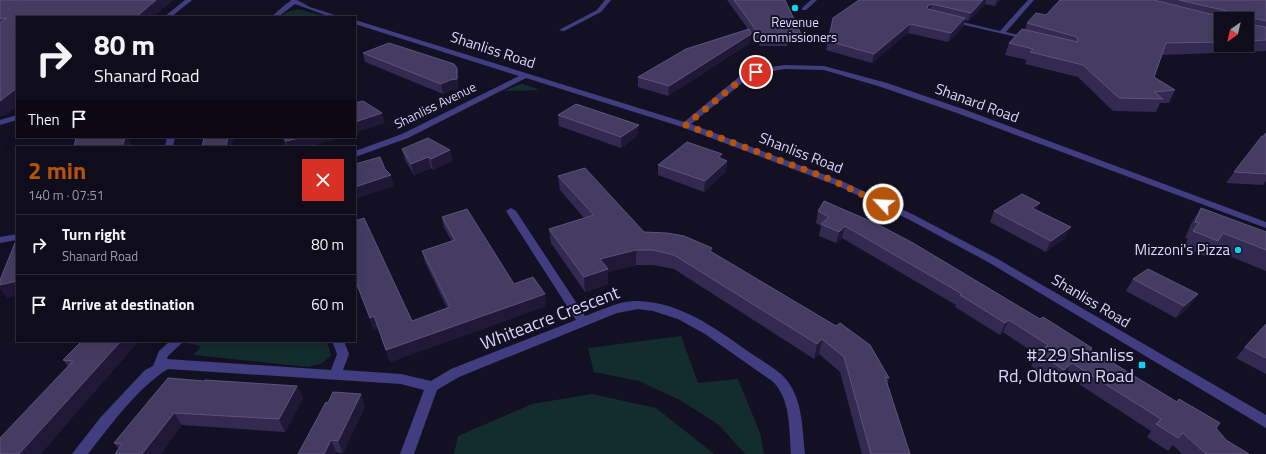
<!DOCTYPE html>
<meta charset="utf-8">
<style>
body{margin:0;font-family:"Titillium Web",sans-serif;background:#181524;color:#f1f3f6;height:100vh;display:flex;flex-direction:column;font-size:15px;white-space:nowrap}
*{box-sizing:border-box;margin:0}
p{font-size:13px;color:#9b9ba3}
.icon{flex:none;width:22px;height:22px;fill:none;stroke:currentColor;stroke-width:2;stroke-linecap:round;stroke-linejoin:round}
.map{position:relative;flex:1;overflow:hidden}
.details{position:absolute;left:16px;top:146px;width:340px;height:196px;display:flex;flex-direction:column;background:#0f0c1b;border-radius:0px;box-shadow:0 4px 16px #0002,0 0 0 1px #2f2c3a}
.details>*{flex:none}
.top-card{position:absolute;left:16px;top:16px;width:340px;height:122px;border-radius:0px;box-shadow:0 4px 16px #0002,0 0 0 1px #2f2c3a;background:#0f0c1b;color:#f1f3f6;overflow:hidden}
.needle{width:26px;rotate:214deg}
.controls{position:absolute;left:1214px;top:12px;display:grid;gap:8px}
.controls a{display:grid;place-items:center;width:40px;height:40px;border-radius:0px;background:#0f0c1b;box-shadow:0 4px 16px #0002,0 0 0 1px #2f2c3a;font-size:20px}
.pin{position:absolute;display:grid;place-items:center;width:34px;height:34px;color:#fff;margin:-17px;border:2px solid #fff;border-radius:50%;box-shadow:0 1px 4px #0007}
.me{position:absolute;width:44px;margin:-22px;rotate:295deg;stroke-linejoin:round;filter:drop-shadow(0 0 3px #0008)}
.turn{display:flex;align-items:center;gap:14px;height:84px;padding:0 12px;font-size:18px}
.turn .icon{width:52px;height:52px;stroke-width:2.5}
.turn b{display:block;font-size:28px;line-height:34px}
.then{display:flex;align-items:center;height:38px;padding:0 12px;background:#0003;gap:8px;font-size:15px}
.round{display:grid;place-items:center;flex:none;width:42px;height:42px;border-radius:0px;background:#181524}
.head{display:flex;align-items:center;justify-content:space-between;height:68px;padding:0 12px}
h1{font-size:24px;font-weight:700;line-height:30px;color:#b45309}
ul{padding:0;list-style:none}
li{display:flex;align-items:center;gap:12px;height:60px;padding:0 12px;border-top:1px solid #2f2c3a}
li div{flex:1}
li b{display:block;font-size:15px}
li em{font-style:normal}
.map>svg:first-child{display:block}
.green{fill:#132d2e}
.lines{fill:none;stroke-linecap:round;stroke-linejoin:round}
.minor{fill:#423d80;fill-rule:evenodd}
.wall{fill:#332a51;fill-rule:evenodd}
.shaded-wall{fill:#1f1837}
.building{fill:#453c63;stroke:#5c547c}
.route{stroke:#b45309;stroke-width:7;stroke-dasharray:0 12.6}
.poi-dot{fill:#0cd1f1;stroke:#141024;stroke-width:1.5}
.labels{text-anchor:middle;stroke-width:4;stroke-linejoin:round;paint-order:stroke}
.far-poi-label{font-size:13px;fill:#dbd5fd;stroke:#141024}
.far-street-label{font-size:13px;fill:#dbd5fd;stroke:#141024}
.street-label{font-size:15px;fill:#dbd5fd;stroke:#141024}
.poi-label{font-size:15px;fill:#dbd5fd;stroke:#141024;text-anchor:end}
.near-street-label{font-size:18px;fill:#dbd5fd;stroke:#141024}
.near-poi-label{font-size:18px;fill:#dbd5fd;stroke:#141024;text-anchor:end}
</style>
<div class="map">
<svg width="1266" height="454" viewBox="0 0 1266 454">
<rect width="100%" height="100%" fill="#141024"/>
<!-- green -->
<path class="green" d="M298 9 324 16 280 17 287 12Z
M521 84H523L540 90 504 91Z
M681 336 698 383 738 379 760 433 764 454H745L719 425 682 401 639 381 594 372 588 348Z
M194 341H327L331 356 322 363 308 367 194 355 201 346 187 343Z
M592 394 656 408 714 454H454L458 436 532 404Z"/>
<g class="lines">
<!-- minor -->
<path class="minor" d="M185 0H192L171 17H164Z
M290 0H297L310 7 341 17 325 15 295 4 278 17H271L286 4 291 1Z
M605 0H611L601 12 564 31 559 30 597 10Z
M811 0H817L806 10H802V8Z
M1028 0H1034L1006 32 1030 38V40L947 21 950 19 1000 31Z
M355 20 684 122 740 76 753 70 784 65 824 66 887 83 963 109 1266 222V228L957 113 881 87 824 70 784 69 758 74 746 80 691 124 844 182 914 215 996 258 1266 415V428L988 262 908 219 838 186 682 127 526 78 408 138 355 157V151L402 134 519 76 355 24Z
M17 115V120L0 125V120Z
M167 137H175L173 147H165Z
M511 208 516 211 585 316C602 310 620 300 638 301 679 302 714 327 746 350 758 358 770 365 781 374 803 394 802 427 805 454H791C789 430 791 398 772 381L705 334 678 319 653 311 638 309 617 313 459 377 437 390 414 454H400L424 390 401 384 168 369C138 387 110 426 88 454H72L100 418 145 370 153 366 159 351 170 341H184L168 356 167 359 331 370 337 354 332 341H344L349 354 343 370 401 374 431 381 451 369 576 320 506 211Z
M17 234V240L0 243V237Z"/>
</g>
<!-- wall -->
<path class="wall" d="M0 0H173L153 17H17V106L7 114 0 116Z
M727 0H785L801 34 800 43 789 40 787 46H760L751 33 750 43 668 96 638 87V77L748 29Z
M859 0H1000L995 6 985 4 968 21 965 20 963 27 948 42 908 33 872 63 826 50 833 18Z
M1060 0H1266V51L1162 55 1154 77 1175 90 1169 103H1160L1156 112 1113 111 1078 77 1025 64 1027 60 1005 55 1009 43 1025 30 1027 23 1046 15ZM1221 19H1247V45H1221Z
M363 53 457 68 458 78V89L451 90 443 94 365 62Z
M558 115 638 135 621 148 559 126Z
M1266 132V181L1263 185 1226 183 1234 172 1263 136Z
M282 137H342L306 147H287Z
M402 149 450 150 452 161 433 170 431 168 414 175 405 160Z
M721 159 727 161 726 171 704 192 658 175V165Z
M558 176 644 232 712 252 889 378 887 384 910 454H862L840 372 819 354 814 359 674 269 653 265H636L608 272V284L585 292 551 243 549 229 584 218 560 190Z
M1201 208 1266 232V271L1212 249 1207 257 1183 247 1188 239 1185 238 1191 224Z
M1036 210 1065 238 1046 252 990 222 994 211Z
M818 211 1090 350 1216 428 1226 440 1249 454H1182L1173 445 1168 451 1147 437 1151 431 1065 375 1056 382 1031 366 1037 355 1003 332 1000 335 955 307 956 305 842 238 836 243 819 236 821 226 816 223Z
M442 217 514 284 546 306 390 362 378 328 374 330 355 281V221L412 321 447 308 425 262 422 251 452 241 444 228Z
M1133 279 1198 294 1189 307 1176 318 1126 291Z
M1266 324V374L1236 358 1245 347Z
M139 341 68 366 63 360Z
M204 381 297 386 303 398 285 432 182 425 119 449 114 443Z
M365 406 343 453 336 452 335 454H298Z"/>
<!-- shaded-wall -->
<path class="shaded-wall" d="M156 0H173L153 17H136Z
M983 0H986L985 4 968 21 971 13Z
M997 0H1000L995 6Z
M932 4 929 13 925 15 927 6Z
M965 18 963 27 948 42 951 33Z
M910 24 908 33 872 63 874 54Z
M790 31 789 40 787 46 788 37Z
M751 34 750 43 668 96 669 86Z
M457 68 458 78V89L451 90 443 94 441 84Z
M17 88V106L7 114 0 116V101Z
M382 113 385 123 355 133V122Z
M639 125 638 135 621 148V137Z
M125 137H127L132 145 131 147H122Z
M228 137H234L232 147H226Z
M303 137H342L306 147H288L286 141Z
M450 150 452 161 433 170 431 159Z
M722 154 721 164 718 157Z
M428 157 431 168 414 175 411 164Z
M727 161 726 171 704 192 705 181Z
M391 175 394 186 355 199V187Z
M1040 203 1035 213 1032 208Z
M845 226 842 238 836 243 839 232Z
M1071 227 1065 238 1046 252 1051 241Z
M636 250V265L608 272V284L585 292 584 277 600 259Z
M17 281V295L7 298 0 289V285Z
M545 294 546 306 390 362 386 350Z
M1198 294 1189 307 1176 318 1184 306Z
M374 316 378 328 374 330 370 318Z
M1009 320 1003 332 1000 335 1005 323Z
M822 339 819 354 814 359 817 344Z
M121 341H139L41 454H19Z
M1072 363 1065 375 1056 382 1064 370Z
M297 386 303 398 285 432 279 419Z
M361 394 365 406 343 453 338 441Z
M174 413 182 425 161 454H142Z
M331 440 336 452 335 454H324Z"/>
<!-- building -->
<path class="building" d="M0 0H156L136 17H17V88L0 101V23L7 18 0 19Z
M734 0H785L801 34 790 31 788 37H761Z
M859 0H983L971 13 932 4 927 6 928 9 965 18 951 33 910 24 874 54 828 41 833 18Z
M1060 0H1154L1226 18 1228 16 1227 11 1179 0H1266V21L1253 18 1252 19 1253 25 1266 27V40L1247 41V19H1221V42L1166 43 1154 77 1175 90 1154 92 1163 99 1119 98 1083 65 1030 52 1033 49 1009 43 1022 29 1078 42 1077 37 1027 23 1036 13 1046 15Z
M749 29 751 34 669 86 638 77 686 49Z
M389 43 454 64 457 68V79L450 80 441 84 363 53Z
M363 101 382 113 355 122V103Z
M576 104 639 125 621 137 558 115Z
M1266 133V174L1234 172 1262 136H1264Z
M76 137H125L122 147H74Z
M204 137H228L226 147H202Z
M284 137H303L286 141Z
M428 138 450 150 431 159 428 157 411 164 402 149Z
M687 142 722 154 718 157 727 161 705 181 658 165Z
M380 157 385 169 391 175 355 187V164Z
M585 168 644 232 667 233 684 236 712 248 710 251 836 326 840 323 870 345 889 378 885 377 910 454H871L844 357 822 339 817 344 674 255 653 250H636L600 259 608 269 584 277 549 229 594 215 558 176Z
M1022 194 1040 203 1032 208 1071 227 1051 241 994 211Z
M824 201 877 224 913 243 1040 319 1043 317 1092 348 1090 349 1177 402 1179 399 1220 423 1216 428 1226 440 1249 454H1206L1183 433 1178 438 1156 424 1161 419 1072 363 1064 370 1038 353 1048 345 1009 320 1005 323 960 295 962 294 845 226 839 232 821 224 829 217 818 211Z
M1201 208 1266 232V250L1223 233 1218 241 1193 231 1199 223 1195 222Z
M467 209 514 284 533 277 545 294 386 350 374 316 370 318 355 279V221L364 218 412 321 450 307 422 251 455 240 442 217Z
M17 238V281L0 285V280Z
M1148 269 1198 294 1184 306 1133 279Z
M1266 324V358L1245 347Z
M82 341H121L19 454H0V438L73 361 63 360Z
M168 378 204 381 205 380 297 386 279 419 174 413 142 454H115L122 444 114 443Z
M333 392 361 394 338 441 331 440 324 454H298L326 402 328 403Z"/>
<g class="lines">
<!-- route -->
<path class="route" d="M756 72 743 78 686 125 827 178 883 204"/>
</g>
<!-- markers -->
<g class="poi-dot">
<circle cx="795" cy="8" r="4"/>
<circle cx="1238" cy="250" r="4"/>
<rect x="1138" y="361" width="8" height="8" rx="2"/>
</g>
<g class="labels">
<!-- far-poi labels -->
<g class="far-poi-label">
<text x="795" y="27">Revenue<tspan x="795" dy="15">Commissioners</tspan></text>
</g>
<!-- far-street labels -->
<g class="far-street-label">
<text transform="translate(435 105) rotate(-26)" y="5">Shanliss Avenue</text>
</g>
<!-- street labels -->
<g class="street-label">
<text transform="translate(493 50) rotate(18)" y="5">Shanliss Road</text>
<text transform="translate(977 103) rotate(20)" y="5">Shanard Road</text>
<text transform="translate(801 153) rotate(21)" y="5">Shanliss Road</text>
<text transform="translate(1091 301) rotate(31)" y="5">Shanliss Road</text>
</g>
<!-- poi labels -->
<g class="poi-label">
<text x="1230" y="255">Mizzoni's Pizza</text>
</g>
<!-- near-street labels -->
<g class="near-street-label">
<text transform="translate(550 318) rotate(-21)" y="6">Whiteacre Crescent</text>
</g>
<!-- near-poi labels -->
<g class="near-poi-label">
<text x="1134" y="361">#229 Shanliss<tspan x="1134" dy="21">Rd, Oldtown Road</tspan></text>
</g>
</g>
</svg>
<div class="controls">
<a><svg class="needle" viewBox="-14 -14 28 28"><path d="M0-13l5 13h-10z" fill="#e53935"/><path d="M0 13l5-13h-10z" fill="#9b9ba3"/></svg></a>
</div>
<div class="pin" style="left:756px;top:72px;background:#d93025"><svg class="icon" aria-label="arrive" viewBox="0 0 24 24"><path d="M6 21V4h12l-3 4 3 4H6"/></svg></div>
<svg class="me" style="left:883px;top:204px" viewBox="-20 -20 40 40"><circle r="17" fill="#b45309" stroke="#fff" stroke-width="3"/><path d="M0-11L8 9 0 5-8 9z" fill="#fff"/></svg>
<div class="top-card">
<div class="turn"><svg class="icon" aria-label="right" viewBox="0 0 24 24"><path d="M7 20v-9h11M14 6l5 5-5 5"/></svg><div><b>80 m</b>Shanard Road</div></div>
<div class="then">Then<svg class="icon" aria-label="arrive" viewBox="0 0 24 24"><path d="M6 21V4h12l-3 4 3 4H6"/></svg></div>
</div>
<section class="details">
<div class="head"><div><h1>2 min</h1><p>140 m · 07:51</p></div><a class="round" style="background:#d93025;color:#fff"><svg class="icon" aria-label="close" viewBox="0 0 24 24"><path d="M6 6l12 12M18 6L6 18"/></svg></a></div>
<ul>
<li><svg class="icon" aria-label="right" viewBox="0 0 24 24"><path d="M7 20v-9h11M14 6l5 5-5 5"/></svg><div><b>Turn right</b><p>Shanard Road</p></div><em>80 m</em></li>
<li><svg class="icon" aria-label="arrive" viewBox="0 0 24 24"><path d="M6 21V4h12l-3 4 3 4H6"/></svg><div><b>Arrive at destination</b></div><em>60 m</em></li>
</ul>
</section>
</div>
